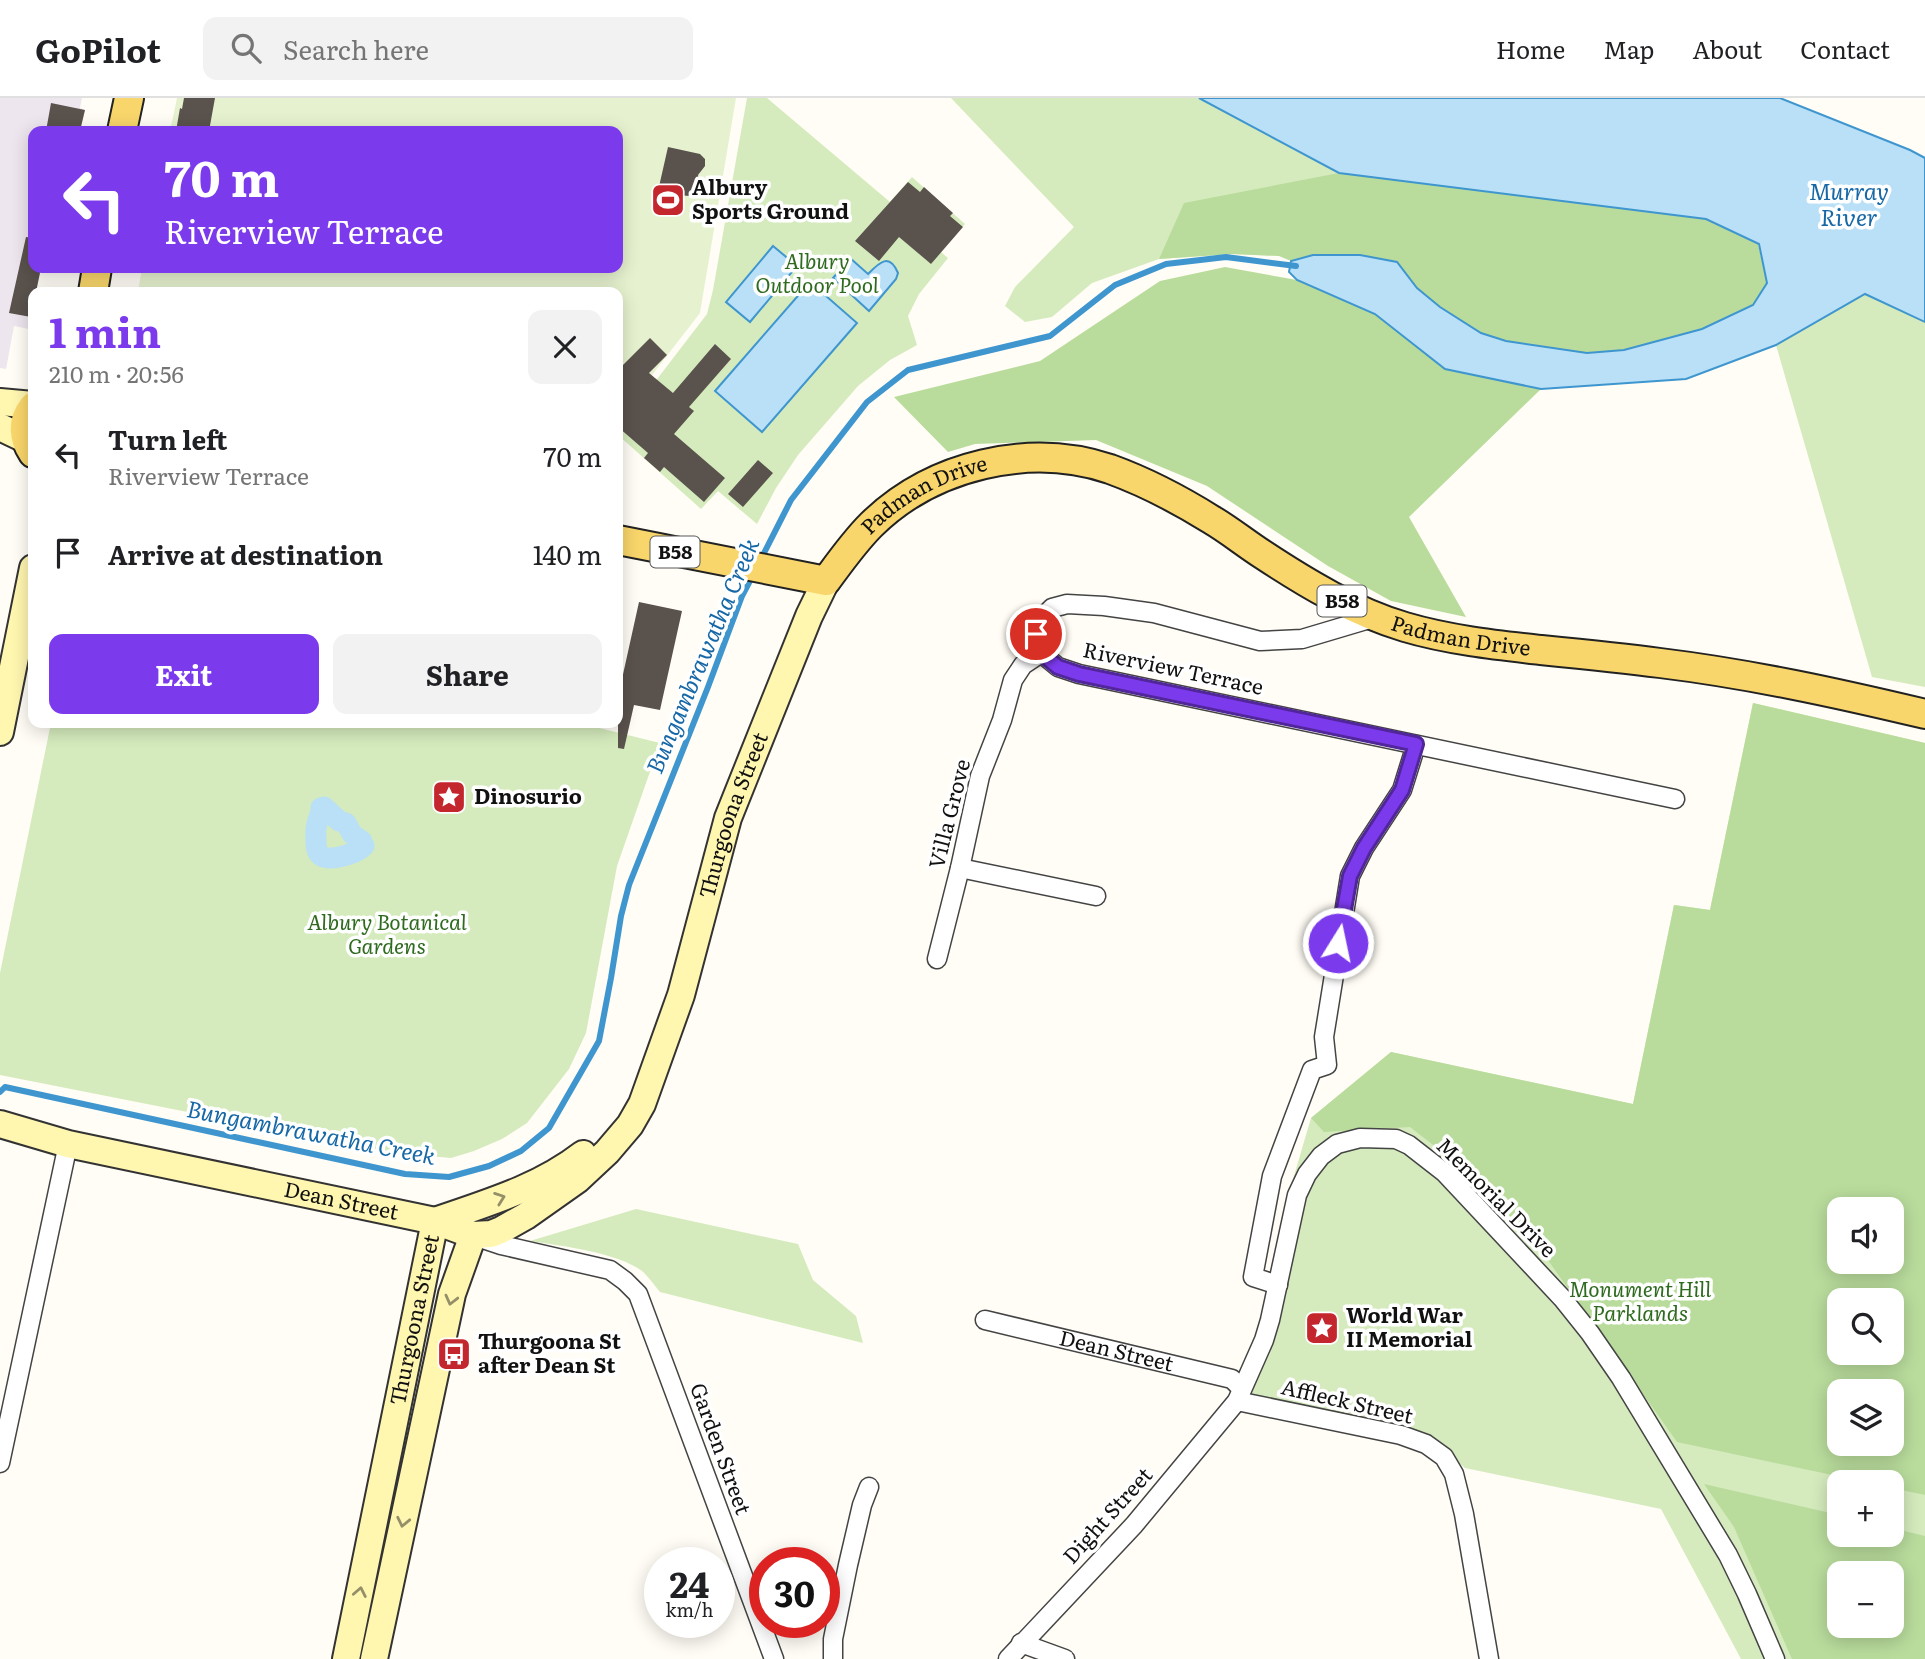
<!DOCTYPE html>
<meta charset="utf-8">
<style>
body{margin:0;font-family:Literata,serif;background:#f2f2f2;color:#202124;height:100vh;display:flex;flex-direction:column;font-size:26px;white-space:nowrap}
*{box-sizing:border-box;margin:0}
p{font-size:23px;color:#757577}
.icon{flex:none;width:38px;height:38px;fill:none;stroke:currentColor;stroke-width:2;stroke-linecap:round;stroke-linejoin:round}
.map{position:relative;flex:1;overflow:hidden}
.side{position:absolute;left:28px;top:189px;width:595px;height:441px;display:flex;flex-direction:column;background:#fff;border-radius:14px;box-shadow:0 4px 18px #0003}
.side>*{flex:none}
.banner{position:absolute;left:28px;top:28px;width:595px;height:147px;border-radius:14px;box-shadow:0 4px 18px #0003;background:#7c3aed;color:#fff;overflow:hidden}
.tools{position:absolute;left:1827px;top:1099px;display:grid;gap:14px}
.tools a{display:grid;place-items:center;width:77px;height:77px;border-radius:14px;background:#fff;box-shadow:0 4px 18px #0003;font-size:35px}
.speed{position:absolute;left:644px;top:1449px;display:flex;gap:14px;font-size:35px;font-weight:700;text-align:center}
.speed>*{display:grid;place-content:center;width:91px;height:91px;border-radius:50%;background:#fff;box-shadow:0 4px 18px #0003;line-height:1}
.speed small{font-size:18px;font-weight:400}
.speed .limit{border:10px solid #d22;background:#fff;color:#111}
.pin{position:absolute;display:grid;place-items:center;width:60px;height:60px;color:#fff;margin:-30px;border:4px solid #fff;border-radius:50%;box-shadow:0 2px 7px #0007}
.me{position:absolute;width:77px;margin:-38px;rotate:10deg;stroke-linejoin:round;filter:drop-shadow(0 0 5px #0008)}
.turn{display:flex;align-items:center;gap:24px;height:147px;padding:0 21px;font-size:32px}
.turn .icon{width:91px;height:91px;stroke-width:2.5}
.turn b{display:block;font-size:49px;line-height:60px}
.round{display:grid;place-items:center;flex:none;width:74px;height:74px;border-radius:14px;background:#f2f2f2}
.summary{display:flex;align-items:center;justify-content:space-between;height:119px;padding:0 21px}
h1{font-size:42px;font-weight:700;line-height:52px;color:#7c3aed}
.cta{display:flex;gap:14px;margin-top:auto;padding:14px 21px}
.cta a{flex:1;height:80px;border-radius:14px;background:#7c3aed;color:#fff;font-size:28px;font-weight:700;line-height:80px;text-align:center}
.cta a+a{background:#f2f2f2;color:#202124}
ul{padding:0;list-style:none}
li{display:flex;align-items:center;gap:21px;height:98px;padding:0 21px}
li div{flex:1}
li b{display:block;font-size:26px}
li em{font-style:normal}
header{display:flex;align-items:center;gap:42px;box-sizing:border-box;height:98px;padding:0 35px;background:#fff;border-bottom:2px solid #e0e0e0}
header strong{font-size:33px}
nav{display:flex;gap:38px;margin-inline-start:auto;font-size:24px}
.search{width:490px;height:63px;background:#f2f2f2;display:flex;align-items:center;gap:18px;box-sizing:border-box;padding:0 24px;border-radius:14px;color:#757577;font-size:26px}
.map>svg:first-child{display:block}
.industrial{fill:#eee6ef}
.green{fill:#d5ebbd;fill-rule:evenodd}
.forest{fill:#b9dc9c;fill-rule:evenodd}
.pitch{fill:#e6f2cf}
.water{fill:#b9e0f7;stroke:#3f96cf;stroke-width:2}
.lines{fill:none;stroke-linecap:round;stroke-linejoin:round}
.stream{stroke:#3f96cf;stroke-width:6}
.canal{stroke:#b9e0f7;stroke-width:21}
.building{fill:#5a524d}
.street-casing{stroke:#444;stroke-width:21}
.secondary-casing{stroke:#333;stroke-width:30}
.primary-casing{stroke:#222;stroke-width:32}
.street{stroke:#fff;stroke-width:18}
.secondary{stroke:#fff6b0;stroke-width:26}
.primary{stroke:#f9d66b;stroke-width:28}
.oneway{stroke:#948f68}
.route-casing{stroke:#51269a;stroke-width:18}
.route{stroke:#7c3aed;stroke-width:12}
.labels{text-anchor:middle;stroke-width:7;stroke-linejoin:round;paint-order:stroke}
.shield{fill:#fff;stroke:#585858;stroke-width:2}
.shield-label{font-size:19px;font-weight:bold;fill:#111}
.poi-label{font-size:21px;font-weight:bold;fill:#111;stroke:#fff;text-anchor:start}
.park-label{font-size:21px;font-style:italic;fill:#2f6b1f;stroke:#fff}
.street-label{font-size:21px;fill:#111;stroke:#fff}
.water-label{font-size:23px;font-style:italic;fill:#1768a6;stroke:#fff}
</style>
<header>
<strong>GoPilot</strong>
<div class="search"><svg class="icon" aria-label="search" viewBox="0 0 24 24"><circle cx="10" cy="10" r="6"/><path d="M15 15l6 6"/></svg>Search here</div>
<nav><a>Home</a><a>Map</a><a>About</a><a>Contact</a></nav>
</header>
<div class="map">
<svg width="1925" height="1561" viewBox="0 0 1925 1561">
<rect width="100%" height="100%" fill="#fffdf5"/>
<!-- industrial -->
<path class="industrial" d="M0 0H82L80 10 85 12 80 33H33V170H41L36 194H33V209L29 231 14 228 6 271 0 270Z"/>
<!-- green -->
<path class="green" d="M747 0H767L890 104 912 79 965 126 941 154 948 160 919 196 908 218 917 247 890 262 858 288 798 357 776 390 757 426 718 393 701 411 618 337 641 302 707 216 713 192Z
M951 0H1199L1339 75 1279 158 1232 156 1159 161 1092 185 1052 219 1025 224 1005 208 1015 189 1074 129Z
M1865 196 1925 224V589L1872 579 1776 247Z
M1753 605 1925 645V1561H1741L1661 1411 1465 1370 1423 1334 1240 1299 1287 1137 1291 1088 1311 1020 1391 954 1633 1006 1674 807 1710 812ZM1839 1111H1892V1164H1839ZM1839 1202H1892V1255H1839ZM1839 1293H1892V1346H1839ZM1839 1384H1892V1437H1839ZM1839 1475H1892V1528H1839Z
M51 625H579L660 645 617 768 586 935 569 971 527 1025 502 1041 474 1053 451 1060 395 1055 0 977V875Z
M636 1111 798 1146 813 1182 856 1218 863 1245 660 1194C654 1187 648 1178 642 1173 616 1154 562 1148 530 1143Z"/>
<!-- forest -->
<path class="forest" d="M1339 75 1706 121 1758 146 1767 185 1753 207 1702 231 1624 252 1587 255 1506 243 1481 235 1440 209 1417 190 1397 164 1359 157H1313L1291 163 1279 158 1232 156 1159 161 1184 105Z
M1225 169 1297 182 1375 216 1445 271 1541 291 1409 419 1466 519 1391 503 1328 468 1207 388 1096 342 975 346 948 354 894 299 1040 263 1160 183Z
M1753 605 1925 645V1397L1892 1390V1384H1865L1677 1344 1545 1158 1478 1082 1410 1029 1324 1034 1311 1020 1391 954 1633 1006 1674 807 1710 812ZM1839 1111H1892V1164H1839ZM1839 1202H1892V1255H1839ZM1839 1293H1892V1346H1839Z
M1704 1386 1839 1417V1437H1892V1430L1925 1438V1561H1792L1734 1429ZM1839 1475H1892V1528H1839Z"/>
<!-- pitch -->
<path class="pitch" d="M177 0H736L700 215 618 321V194H138L142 170H618V33H170Z"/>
<!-- water -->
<path class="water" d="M1199 0H1780L1910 52 1925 60V224L1865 196 1776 247 1686 281 1541 291 1445 271 1375 216 1297 182 1289 174 1291 163 1313 157H1360L1397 164 1417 190 1440 209 1481 235 1506 243 1587 255 1624 252 1702 231 1753 207 1767 185 1759 146 1706 121 1339 75Z
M773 148 797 168 750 224 726 204Z
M850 160 868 176C879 165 889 154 898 175L896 181 869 213 833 180Z
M810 184 857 225 762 334 715 293Z"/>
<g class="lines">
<!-- stream -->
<path class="stream" d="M761 461 791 402 867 304 908 272 1050 238 1115 187 1166 166 1226 159 1296 168
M0 994 5 989 405 1076 449 1079 489 1068 521 1053 549 1030 599 943 611 880 621 818 629 787 708 589 742 498 753 477"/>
<!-- canal -->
<path class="canal" d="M362 743 352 736 346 725 339 723 324 709 321 710C321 717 318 720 317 726 315 732 316 738 316 744 316 759 324 762 339 759 348 757 358 754 364 748"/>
</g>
<!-- building -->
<path class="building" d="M184 0H215L209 33H176L180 10 182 11Z
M51 5 85 12 80 33H46Z
M668 49 700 56 705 61V68L698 77 701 91 697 97 690 98 675 97 658 93Z
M908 84 920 94 924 89 953 115 950 118 963 129 931 166 899 139 879 163 855 143Z
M26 139 33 140V170H41L36 194H33L31 219 9 215Z
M650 240 667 257 649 275 673 295 715 246 731 261 689 309 694 313 674 336 725 380 704 404 664 369 660 374 644 360 648 355 618 329V272Z
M758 362 773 375 743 409 728 396Z
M639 504 682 513 660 612 634 607 624 651 618 650V599Z"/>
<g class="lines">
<!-- street casing -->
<g class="street-casing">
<g id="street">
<path d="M1376 519 1302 541 1260 543 1154 515 1104 508 1067 506 1052 510 1043 519 1036 536 1041 555 1058 569 1079 576 1675 701"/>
<path d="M960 770 1096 798"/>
<path d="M937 861 960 770 980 678 1002 622 1013 582 1023 567 1041 555"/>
<path d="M477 1139 501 1147 610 1172 625 1183 638 1196 774 1561"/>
<path d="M1278 1187 1253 1179 1272 1078 1312 972 1327 967 1324 939 1350 778 1364 750 1402 692 1416 647"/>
<path id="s1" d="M985 1222 1232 1281 1242 1291"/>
<path d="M1237 1303 1401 1337 1426 1346 1444 1359 1454 1376 1464 1416 1489 1561"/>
<path d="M0 1365 68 1046"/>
<path d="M1021 1545 1065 1561"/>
<path d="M833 1561V1541L848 1467 862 1407 869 1389"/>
<path d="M1008 1561 1134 1427 1237 1303 1264 1242 1270 1222 1297 1097 1307 1076 1321 1058 1337 1046 1360 1040 1396 1041 1409 1047 1445 1075 1562 1200 1590 1235 1621 1280 1728 1457 1747 1496 1775 1561"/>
</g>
</g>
<!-- secondary casing -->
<g class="secondary-casing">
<g id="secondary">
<path d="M0 304 33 307"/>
<path d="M0 329 25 341"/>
<path d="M0 634 33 470"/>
<path id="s2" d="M0 1026 68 1046 435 1123 473 1137 491 1136 501 1132 526 1118 577 1082 607 1054 630 1027 642 1006 681 897 728 720 809 518 826 483"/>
<path d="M435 1123C487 1105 539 1090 583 1056"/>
<path id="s3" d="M346 1561 435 1123"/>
<path d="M374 1561 452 1196 473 1137"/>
</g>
</g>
<!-- primary casing -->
<g class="primary-casing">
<g id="primary">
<path d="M122 33 129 0"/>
<path d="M93 194 97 170"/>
<path d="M33 309C21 324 23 340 33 355"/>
<path id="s4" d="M618 442 826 483C840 464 854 444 871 427 932 367 1029 344 1110 371 1146 384 1180 402 1212 422 1229 432 1245 445 1262 456 1306 485 1354 514 1405 529 1449 542 1496 547 1541 552 1581 556 1621 560 1660 565 1750 576 1837 595 1925 616"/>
</g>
</g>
<!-- street -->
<use href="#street" class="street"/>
<!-- secondary -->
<use href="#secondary" class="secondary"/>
<!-- primary -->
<use href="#primary" class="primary"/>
</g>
<!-- one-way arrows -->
<defs><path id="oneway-chevron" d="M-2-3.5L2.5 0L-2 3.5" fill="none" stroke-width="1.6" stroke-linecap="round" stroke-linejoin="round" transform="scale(1.75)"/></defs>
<g class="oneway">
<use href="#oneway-chevron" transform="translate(500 1100) rotate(-20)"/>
<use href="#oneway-chevron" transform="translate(451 1202) rotate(104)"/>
<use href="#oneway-chevron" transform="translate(403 1424) rotate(102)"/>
<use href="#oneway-chevron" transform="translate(360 1494) rotate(-79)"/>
</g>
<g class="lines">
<!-- route casing -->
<g class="route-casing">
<path id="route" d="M1036 536 1041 555 1058 569 1079 576 1416 646 1402 692 1364 750 1350 778 1338 845"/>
</g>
<!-- route -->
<use href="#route" class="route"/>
</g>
<!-- icons -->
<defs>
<g id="stadium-square" transform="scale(1.75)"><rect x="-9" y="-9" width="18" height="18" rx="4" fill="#c4262e" stroke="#fff"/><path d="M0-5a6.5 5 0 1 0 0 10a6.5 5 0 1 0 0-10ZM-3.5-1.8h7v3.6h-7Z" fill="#fff"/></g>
<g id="sight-square" transform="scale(1.75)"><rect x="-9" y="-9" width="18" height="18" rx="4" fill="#c4262e" stroke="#fff"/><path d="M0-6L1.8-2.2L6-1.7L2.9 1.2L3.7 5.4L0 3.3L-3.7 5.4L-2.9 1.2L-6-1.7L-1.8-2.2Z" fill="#fff"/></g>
<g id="bus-square" transform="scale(1.75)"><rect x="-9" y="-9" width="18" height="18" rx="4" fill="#c4262e" stroke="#fff"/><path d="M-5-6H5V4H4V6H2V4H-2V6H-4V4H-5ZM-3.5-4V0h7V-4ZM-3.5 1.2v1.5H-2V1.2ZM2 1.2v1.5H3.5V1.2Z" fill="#fff"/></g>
</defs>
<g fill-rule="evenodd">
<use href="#stadium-square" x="668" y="102"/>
<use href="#sight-square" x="449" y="699"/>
<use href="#sight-square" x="1322" y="1230"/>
<use href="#bus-square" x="454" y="1256"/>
</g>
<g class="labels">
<!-- shield labels -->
<g class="shield">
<rect x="650.5" y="438.5" width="49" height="31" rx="5"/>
<rect x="1317.5" y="487.5" width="49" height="31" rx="5"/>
</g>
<g class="shield-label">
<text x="675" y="461">B58</text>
<text x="1342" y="510">B58</text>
</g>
<!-- poi labels -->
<g class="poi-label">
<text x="692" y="97">Albury<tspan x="692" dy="24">Sports Ground</tspan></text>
<text x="474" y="706">Dinosurio</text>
<text x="1346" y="1225">World War<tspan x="1346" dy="24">II Memorial</tspan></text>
<text x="478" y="1251">Thurgoona St<tspan x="478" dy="24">after Dean St</tspan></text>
</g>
<!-- park labels -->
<g class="park-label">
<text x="817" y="171">Albury<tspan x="817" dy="24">Outdoor Pool</tspan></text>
<text x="387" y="832">Albury Botanical<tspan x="387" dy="24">Gardens</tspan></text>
<text x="1640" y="1199">Monument Hill<tspan x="1640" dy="24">Parklands</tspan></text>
</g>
<!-- street labels -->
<g class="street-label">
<text dy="7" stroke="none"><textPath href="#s4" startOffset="346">Padman Drive</textPath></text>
<text dy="7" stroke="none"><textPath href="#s4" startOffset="934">Padman Drive</textPath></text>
<text transform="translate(1173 571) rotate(12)" y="7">Riverview Terrace</text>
<text transform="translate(950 716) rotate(-76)" y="7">Villa Grove</text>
<text dy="7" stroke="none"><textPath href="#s2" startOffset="1010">Thurgoona Street</textPath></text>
<text transform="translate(1496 1100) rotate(45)" y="7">Memorial Drive</text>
<text dy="7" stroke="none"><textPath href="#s2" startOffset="350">Dean Street</textPath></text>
<text dy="7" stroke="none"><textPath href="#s3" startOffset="346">Thurgoona Street</textPath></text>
<text dy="7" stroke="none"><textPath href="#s1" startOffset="135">Dean Street</textPath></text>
<text transform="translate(1347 1304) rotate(13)" y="7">Affleck Street</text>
<text transform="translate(720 1351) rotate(70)" y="7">Garden Street</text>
<text transform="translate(1108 1418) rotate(-48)" y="7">Dight Street</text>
</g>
<!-- water labels -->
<g class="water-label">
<text x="1849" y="102">Murray<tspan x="1849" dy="26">River</tspan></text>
<text transform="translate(703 558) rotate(-67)" y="8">Bungambrawatha Creek</text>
<text transform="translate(311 1035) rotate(11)" y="8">Bungambrawatha Creek</text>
</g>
</g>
</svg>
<div class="tools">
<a><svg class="icon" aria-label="sound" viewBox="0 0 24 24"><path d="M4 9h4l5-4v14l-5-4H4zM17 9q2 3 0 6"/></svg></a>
<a><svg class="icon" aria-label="search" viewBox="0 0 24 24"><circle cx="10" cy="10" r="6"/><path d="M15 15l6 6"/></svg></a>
<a><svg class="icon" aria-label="layers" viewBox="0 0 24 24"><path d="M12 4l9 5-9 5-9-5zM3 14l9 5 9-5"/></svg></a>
<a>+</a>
<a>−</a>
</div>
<div class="speed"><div>24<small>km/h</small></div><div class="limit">30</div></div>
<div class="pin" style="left:1036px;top:536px;background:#d93025"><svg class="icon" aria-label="arrive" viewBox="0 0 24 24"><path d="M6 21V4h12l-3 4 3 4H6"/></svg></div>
<svg class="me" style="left:1338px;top:845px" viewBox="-20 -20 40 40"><circle r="17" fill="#7c3aed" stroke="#fff" stroke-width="3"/><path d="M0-11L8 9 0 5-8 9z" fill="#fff"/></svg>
<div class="banner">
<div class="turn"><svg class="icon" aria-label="left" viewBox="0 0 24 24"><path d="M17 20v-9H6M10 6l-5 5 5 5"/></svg><div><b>70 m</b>Riverview Terrace</div></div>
</div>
<section class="side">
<div class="summary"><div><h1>1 min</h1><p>210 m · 20:56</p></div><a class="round"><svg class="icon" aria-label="close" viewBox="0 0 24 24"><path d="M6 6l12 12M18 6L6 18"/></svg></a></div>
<ul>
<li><svg class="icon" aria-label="left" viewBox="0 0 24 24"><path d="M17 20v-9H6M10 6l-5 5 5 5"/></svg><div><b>Turn left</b><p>Riverview Terrace</p></div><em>70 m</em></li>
<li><svg class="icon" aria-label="arrive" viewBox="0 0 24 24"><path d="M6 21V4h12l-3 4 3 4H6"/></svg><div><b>Arrive at destination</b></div><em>140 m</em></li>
</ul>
<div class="cta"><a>Exit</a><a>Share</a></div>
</section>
</div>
